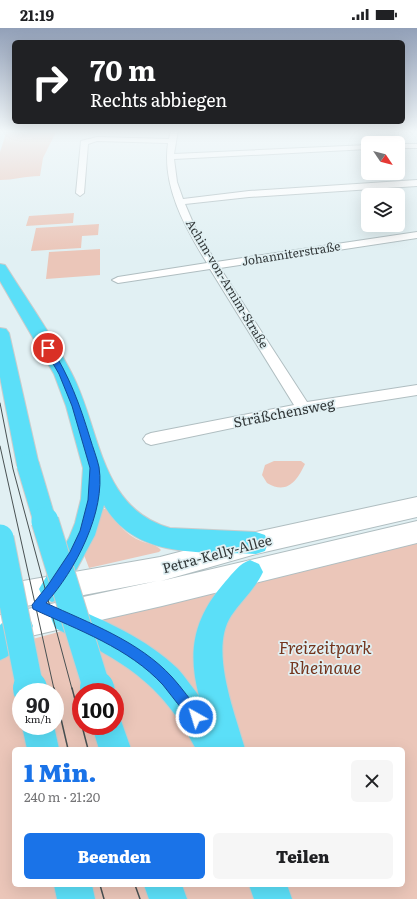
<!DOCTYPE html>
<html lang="de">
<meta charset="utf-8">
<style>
body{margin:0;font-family:Literata,serif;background:#f6f6f6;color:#202124;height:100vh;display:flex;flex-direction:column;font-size:15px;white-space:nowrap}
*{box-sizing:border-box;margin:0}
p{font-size:13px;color:#757577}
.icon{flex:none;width:22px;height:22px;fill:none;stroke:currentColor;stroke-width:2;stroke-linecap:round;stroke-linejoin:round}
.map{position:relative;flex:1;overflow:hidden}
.sheet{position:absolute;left:12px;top:719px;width:393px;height:140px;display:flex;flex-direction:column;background:#fff;border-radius:6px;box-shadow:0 4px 16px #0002}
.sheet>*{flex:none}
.top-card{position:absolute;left:12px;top:12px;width:393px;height:84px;border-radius:6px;box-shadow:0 4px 16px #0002;background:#202124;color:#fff;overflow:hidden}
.needle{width:26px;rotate:125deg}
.fabs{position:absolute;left:361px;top:108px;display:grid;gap:8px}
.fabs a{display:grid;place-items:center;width:44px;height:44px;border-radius:6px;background:#fff;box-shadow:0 4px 16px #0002;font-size:20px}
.speed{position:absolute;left:12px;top:655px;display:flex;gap:8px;font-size:20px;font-weight:700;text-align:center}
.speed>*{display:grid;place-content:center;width:52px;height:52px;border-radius:50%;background:#fff;box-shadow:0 4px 16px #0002;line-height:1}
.speed small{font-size:10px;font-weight:400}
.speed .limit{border:6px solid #d22;background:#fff;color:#111}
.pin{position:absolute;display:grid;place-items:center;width:34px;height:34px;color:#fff;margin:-17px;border:2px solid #fff;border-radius:50%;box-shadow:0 1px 4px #0007}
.me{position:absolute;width:44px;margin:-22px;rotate:321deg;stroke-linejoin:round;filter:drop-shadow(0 0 3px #0008)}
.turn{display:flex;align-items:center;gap:14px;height:84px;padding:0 12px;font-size:18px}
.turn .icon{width:52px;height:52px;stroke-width:2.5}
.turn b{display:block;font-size:28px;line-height:34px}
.round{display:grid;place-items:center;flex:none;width:42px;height:42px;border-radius:6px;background:#f6f6f6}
.summary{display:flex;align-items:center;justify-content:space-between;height:68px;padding:0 12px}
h1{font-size:24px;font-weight:800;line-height:30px;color:#1a73e8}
.button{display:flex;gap:8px;margin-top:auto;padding:8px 12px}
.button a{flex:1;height:46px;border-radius:6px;background:#1a73e8;color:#fff;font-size:16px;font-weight:800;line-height:46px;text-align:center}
.button a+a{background:#f6f6f6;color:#202124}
.status{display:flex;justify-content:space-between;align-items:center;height:28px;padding:0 20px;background:#fff;direction:ltr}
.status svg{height:11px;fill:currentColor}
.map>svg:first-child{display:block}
.green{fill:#ebc6b9;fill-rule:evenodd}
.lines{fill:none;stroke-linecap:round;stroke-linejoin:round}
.minor-casing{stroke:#b0bec1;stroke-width:2}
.secondary-casing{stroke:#b0bec1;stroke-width:2}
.motorway-casing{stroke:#cacccc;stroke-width:2}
.minor{fill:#fff;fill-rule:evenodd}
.secondary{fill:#fff;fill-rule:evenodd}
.motorway{fill:#5bdff8;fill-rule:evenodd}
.tram-far1{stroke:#495152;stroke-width:1}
.tram{stroke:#495152;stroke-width:1.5}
.motorway-bridge-far2-casing{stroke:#cacccc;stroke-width:24;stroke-linecap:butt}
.motorway-bridge-far1-casing{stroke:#cacccc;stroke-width:29;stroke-linecap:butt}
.motorway-bridge-casing{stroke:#cacccc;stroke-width:36;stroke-linecap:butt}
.motorway-bridge-far2{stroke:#5bdff8;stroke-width:22}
.motorway-bridge-far1{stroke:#5bdff8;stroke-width:27}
.motorway-bridge{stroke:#5bdff8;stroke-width:34}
.route{fill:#1a73e8;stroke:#114b97}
.labels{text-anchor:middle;stroke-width:3.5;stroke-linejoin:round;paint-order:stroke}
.far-street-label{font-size:12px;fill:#33393a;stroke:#e1f0f3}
.street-label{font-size:14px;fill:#33393a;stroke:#e1f0f3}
.near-park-label{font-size:17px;font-style:italic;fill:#73341c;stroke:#e1f0f3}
</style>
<div class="status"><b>21:19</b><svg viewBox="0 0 49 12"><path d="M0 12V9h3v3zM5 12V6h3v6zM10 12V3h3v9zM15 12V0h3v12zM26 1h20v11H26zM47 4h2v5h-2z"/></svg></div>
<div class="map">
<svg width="417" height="871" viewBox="0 0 417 871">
<rect width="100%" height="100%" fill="#e1f0f3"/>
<!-- green -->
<path class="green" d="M7 102H57L43 130 40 148C25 148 14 152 0 152V124Z
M74 185 73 195 26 198 29 188Z
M99 196 98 207 82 208 81 220 31 223 36 200Z
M100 221V247L46 251 49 224Z
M274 433H301L305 436C297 453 287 467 267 455L262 447 265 437Z
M103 481H106C115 493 126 507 141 513 147 516 156 516 161 522L159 524 89 540 84 527 93 511Z
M417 514V871H0V620L212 562 257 555ZM21 664H55V698H21ZM81 664H115V698H81ZM14 721H403V857H14Z"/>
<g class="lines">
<!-- minor casing -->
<g class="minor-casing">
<path id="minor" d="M171 102H178L174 126 368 117V121L174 131 177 154 183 171 249 163 417 152V158L249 169 185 176 197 204 216 234 417 204V210L220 240 307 374 417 357V367L303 385 151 417 146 415 143 411 146 407 151 405 294 377 210 241 118 255 112 252 118 249 207 235C184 198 162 158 168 115L97 113 88 116 84 165 80 168 76 165 81 113 97 109 169 111Z
M398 116H417V120H398Z"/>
</g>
<!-- secondary casing -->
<g class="secondary-casing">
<path id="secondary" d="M417 469V489L256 526 161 553 417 493V515L162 578 0 615V587L157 553 0 583V557L160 529 256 504Z"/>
</g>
<!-- motorway casing -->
<g class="motorway-casing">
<path id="motorway" d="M0 236 5 237 7 240C29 275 54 310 72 346 101 402 99 480 170 500L256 504 265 507 268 515 265 523 256 526C201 523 136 532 104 477L95 507 61 570 52 574 43 570 39 561 69 510 75 495 81 471 83 440 66 378 54 346 0 253Z
M0 300 6 301 9 305 39 437 36 443 28 446 20 443 17 437 0 349Z
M250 532 259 536 263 544C255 561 241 573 231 588 209 622 235 685 245 721H196C161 653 121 632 55 600L51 590 55 580 65 576C104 592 147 611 178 641 185 649 192 659 199 668 187 622 194 590 225 554 233 545 239 536 250 532Z
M19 584 29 588 33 598C27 613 15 626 0 632V597L9 588Z
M115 685 119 687 131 721H99L92 698H115Z
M22 698H54L59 721H27Z
M54 857H92L95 871H57Z
M144 857H182L187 871H149Z
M249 857H287L292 871H254Z"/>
</g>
<!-- minor -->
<use href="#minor" class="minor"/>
<!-- secondary -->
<use href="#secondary" class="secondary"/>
<!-- motorway -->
<use href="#motorway" class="motorway"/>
<!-- tram-far1 -->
<path class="tram-far1" d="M0 375 13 441 72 661
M0 418 54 661"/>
<!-- tram -->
<path class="tram" d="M54 660 55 664
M72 660 81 695
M55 665 68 721
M82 698 88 721
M100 857 104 871
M135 857 140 871"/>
<!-- motorway-bridge-far2 casing -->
<g class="motorway-bridge-far2-casing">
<path id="motorway-bridge-far2" d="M28 437 45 494"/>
</g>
<!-- motorway-bridge-far1 casing -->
<g class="motorway-bridge-far1-casing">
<path id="motorway-bridge-far1" d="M45 493 97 661
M0 510 30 661"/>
</g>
<!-- motorway-bridge casing -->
<g class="motorway-bridge-casing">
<path id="motorway-bridge" d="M30 660 31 664
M97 660 98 664"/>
</g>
<!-- motorway-bridge-far2 -->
<use href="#motorway-bridge-far2" class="motorway-bridge-far2"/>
<!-- motorway-bridge-far1 -->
<use href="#motorway-bridge-far1" class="motorway-bridge-far1"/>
<!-- motorway-bridge -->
<use href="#motorway-bridge" class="motorway-bridge"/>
</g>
<!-- sky -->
<linearGradient id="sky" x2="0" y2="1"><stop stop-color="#92a0b8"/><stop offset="0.46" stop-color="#f2f8fa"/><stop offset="1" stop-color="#f2f8fa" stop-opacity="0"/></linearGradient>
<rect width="417" height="224" fill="url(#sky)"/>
<!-- route -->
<path class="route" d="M45 318H50C69 347 80 377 90 410 93 420 97 430 99 439 106 484 75 543 46 575 89 595 139 613 172 649 182 660 191 673 201 685L203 689 201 694 196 696 192 694C182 682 173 669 163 657 129 620 78 602 33 581L32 577 48 557 70 524 80 503 88 472 90 440 72 378 59 346 44 320Z"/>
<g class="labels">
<!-- far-street labels -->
<g class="far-street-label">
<text transform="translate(291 226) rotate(-9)" y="4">Johanniterstraße</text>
<text transform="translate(227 256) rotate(59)" y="4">Achim-von-Arnim-Straße</text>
</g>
<!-- street labels -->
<g class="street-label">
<text transform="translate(284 385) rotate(-11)" y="5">Sträßchensweg</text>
<text transform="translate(217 526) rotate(-15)" y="5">Petra-Kelly-Allee</text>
</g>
<!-- near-park labels -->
<g class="near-park-label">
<text x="325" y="626">Freizeitpark<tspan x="325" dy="20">Rheinaue</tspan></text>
</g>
</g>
</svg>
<div class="fabs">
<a><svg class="needle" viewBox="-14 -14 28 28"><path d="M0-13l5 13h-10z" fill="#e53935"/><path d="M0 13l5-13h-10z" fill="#757577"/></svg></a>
<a><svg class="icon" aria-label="layers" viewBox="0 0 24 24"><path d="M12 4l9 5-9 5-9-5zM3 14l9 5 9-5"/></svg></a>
</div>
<div class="speed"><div>90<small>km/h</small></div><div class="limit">100</div></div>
<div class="pin" style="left:48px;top:320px;background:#d93025"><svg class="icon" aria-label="arrive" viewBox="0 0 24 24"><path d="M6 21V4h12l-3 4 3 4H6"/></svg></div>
<svg class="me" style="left:196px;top:689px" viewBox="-20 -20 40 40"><circle r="17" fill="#1a73e8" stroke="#fff" stroke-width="3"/><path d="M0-11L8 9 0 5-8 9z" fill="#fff"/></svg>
<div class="top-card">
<div class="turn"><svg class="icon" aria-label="right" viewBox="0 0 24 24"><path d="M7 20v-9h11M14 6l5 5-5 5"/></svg><div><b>70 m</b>Rechts abbiegen</div></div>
</div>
<section class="sheet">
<div class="summary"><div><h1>1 Min.</h1><p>240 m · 21:20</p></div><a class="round"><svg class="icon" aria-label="close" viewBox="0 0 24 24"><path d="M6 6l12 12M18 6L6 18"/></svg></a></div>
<div class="button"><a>Beenden</a><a>Teilen</a></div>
</section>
</div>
